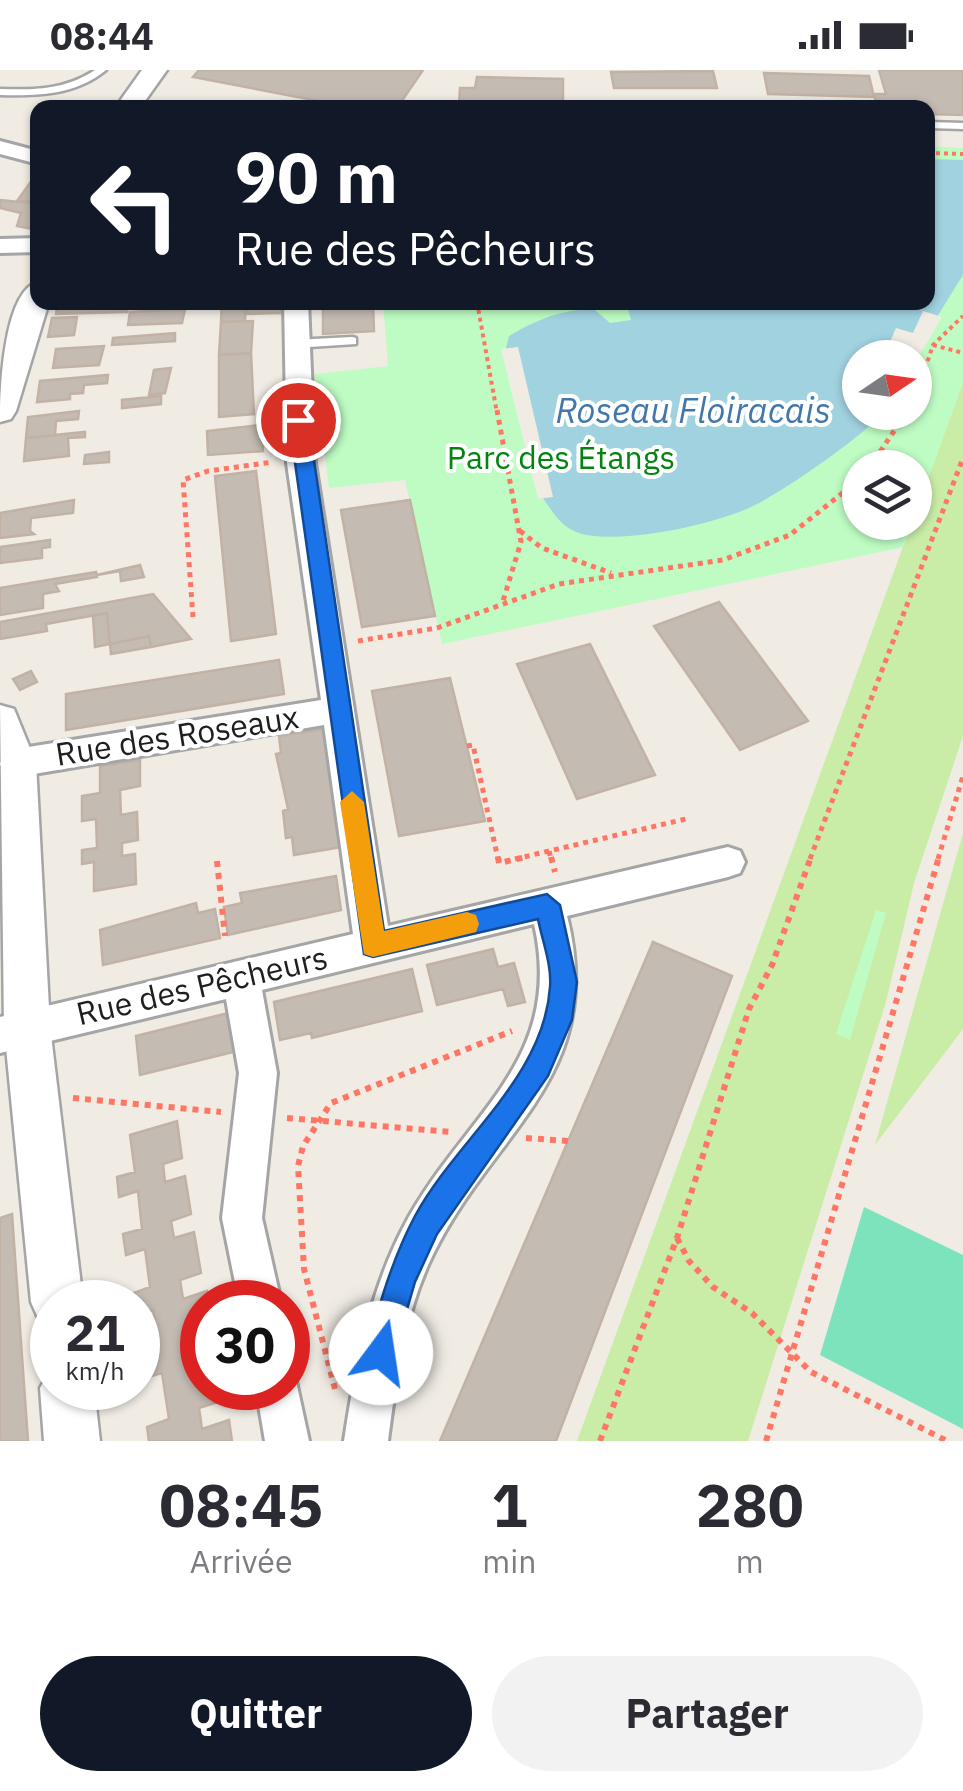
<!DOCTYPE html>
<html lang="fr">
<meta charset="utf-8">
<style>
body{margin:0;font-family:"IBM Plex Sans",sans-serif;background:#f2f2f3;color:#2b2b33;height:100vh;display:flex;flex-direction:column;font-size:38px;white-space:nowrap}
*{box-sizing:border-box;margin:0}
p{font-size:32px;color:#7c7c81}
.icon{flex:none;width:55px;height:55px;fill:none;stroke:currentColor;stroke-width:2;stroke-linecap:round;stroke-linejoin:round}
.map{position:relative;height:1371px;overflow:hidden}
.sheet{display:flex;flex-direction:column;background:#fff;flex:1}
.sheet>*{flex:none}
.banner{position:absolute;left:30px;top:30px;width:905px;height:210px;border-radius:20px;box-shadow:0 2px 8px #0004;background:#111827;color:#fff;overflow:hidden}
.needle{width:65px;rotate:77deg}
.controls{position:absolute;left:842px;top:270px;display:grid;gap:20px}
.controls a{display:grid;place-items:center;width:90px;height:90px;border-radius:50%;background:#fff;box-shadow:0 2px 8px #0004;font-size:50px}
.speed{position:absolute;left:30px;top:1210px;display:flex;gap:20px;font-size:50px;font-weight:700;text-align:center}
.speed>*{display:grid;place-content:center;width:130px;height:130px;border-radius:50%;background:#fff;box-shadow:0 2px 8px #0004;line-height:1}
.speed small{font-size:25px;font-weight:400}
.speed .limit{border:15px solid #d22;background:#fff;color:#111}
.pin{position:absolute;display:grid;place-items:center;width:85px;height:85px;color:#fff;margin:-42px;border:5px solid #fff;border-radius:50%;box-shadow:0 2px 10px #0007}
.me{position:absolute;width:110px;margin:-55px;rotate:14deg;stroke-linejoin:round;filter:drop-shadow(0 0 8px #0008)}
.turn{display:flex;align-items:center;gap:35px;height:210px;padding:0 40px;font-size:45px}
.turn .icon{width:130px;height:130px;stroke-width:2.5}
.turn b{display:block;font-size:70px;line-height:85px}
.eta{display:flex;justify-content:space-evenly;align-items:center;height:170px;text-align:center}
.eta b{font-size:60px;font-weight:700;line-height:70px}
.cta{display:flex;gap:20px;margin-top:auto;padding:20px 40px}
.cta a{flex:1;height:115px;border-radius:60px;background:#111827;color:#fff;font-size:40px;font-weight:700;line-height:115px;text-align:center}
.cta a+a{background:#f2f2f3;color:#2b2b33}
.status{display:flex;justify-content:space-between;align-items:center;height:70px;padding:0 50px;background:#fff;direction:ltr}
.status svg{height:28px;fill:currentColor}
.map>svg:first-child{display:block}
.grass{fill:#c9eda7}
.park{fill:#befcc3;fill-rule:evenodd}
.pitch{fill:#7de3bc}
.water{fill:#a1d2e0}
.pier{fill:#f0ece4}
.building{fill:#c4bbb3;stroke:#c2b2a5;stroke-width:2.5}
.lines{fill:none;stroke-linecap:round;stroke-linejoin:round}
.service-casing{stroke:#a5a5a5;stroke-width:5}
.minor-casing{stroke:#a5a5a5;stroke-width:6}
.tertiary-casing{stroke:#a5a5a5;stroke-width:5}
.path-far2{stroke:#ff7665;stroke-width:4;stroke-dasharray:4 4;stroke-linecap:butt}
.path-far1{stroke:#ff7665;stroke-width:5;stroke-dasharray:5 5;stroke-linecap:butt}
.path{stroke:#ff7665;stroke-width:6;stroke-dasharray:6 6;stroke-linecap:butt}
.service{fill:#fff;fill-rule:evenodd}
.minor{fill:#fff;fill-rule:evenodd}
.tertiary{fill:#fff;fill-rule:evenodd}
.route{fill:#1a73e8;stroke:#114b97;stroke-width:2.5}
.slow{fill:#f59e0b}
.labels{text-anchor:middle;stroke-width:8;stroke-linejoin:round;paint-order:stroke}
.park-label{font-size:32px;fill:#058310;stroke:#fff}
.street-label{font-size:32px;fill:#1e1e1e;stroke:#fff}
.water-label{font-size:35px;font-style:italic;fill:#4277ab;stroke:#fff}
</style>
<div class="status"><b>08:44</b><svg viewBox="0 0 49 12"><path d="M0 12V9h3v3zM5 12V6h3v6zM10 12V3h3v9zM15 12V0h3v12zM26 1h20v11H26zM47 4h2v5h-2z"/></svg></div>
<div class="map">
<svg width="963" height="1371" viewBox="0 0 963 1371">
<rect width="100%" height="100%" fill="#f0ece4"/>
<!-- grass -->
<path class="grass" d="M963 312V666L914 813 886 932 748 1371H577Z
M963 763V959L875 1075Z"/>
<!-- park -->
<path class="park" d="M928 76 963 78V312L915 446V398H860V452L913 453 904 477 442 574 405 410 329 418 315 304 388 296 383 233 928 232ZM860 288H915V342H860Z
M876 840 886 843 850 970 836 964Z"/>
<!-- pitch -->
<path class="pitch" d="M864 1137 963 1185V1359L820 1285Z"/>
<!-- water -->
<path class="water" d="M928 89 963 90V205L912 287 860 288V342L883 343C863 366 783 422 753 436 718 454 610 478 574 461 559 454 552 441 543 428L506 278 509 266C535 250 563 239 594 239L610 253 631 250 626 233 928 232Z"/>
<!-- pier -->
<path class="pier" d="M923 241 942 247 916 291 884 286 896 258 913 263Z
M518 277 553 427 538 429 501 279Z"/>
<!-- building -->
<path class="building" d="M199 0H423L397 38H355L193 7Z
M879 0H963V45L928 44V38H877L874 24H886Z
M713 1 717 18H614L611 2Z
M764 3 869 6 874 27 768 24Z
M477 7 563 9V34L459 35 460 18H475Z
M32 110H38V132L17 131Z
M0 130 38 134V160L17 156 21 143 0 138Z
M58 232H103V237L128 235 127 242 56 244Z
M222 232H246L245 251 221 252Z
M246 232H281V243L245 244Z
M323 232H373L374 261 323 264Z
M185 239 182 253 128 255 130 242Z
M77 247 74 265 48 267 52 248Z
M253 251 251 283 219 285 221 252Z
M175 263V271L112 275 113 268Z
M104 276 99 295 53 298 56 279Z
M251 283 254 344 219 347V285Z
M171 298 165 323 149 325 154 300Z
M108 305 107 313 84 315 83 323 70 324V329L37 332 40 311Z
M161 326V334L122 338V330Z
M79 341 78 349 56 351 55 365 26 368 28 347Z
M261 355 263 381 208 385 207 361Z
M85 362V367L68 368 69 386 24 391 26 368Z
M109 382V392L84 394 85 385Z
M256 401 276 564 231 571 215 406Z
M74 430 73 443 31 448 30 461 34 464 0 468V443Z
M410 430 435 546 362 557 341 440Z
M50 470V477L42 478V488L0 493V477Z
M140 495 144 507 121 511 120 501 97 505Z
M96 502 97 507 55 514 59 521 43 524V538L0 545V518Z
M153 524 191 569 151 577 149 566 110 574 107 543 46 554 47 561 0 569V552Z
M719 532 808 651 740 680 654 556Z
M107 543 110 574 95 577 93 546Z
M149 566 151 577 111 584 110 574Z
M590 574 655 705 577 729 517 594Z
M279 590 284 624 66 660V624Z
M31 601 37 612 20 620 13 609Z
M450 608 485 751 399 766 372 621Z
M324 659 342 777 294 785 292 767 286 768 283 741 288 739 276 684 281 683 279 666Z
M140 690V716L120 720 121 745 137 742 138 770 122 773V786L135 784 136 814 94 821V792L82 794V780L97 778 96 749 82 751V726L100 723V696Z
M336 806 341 840 228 865 224 837 242 833 240 823Z
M196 833 198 843 215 839 220 868 103 895 100 860Z
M653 872 732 906 556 1371H440Z
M493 879 498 897 514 893 525 932 508 936 503 919 437 935 427 895Z
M412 899 422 941 312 968 311 963 280 970 274 932Z
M232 942 237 981 140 1005 136 966Z
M177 1051 182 1088 163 1094 165 1112 185 1106 191 1144 171 1151 174 1168 194 1162 201 1203 180 1210 183 1229 207 1221 209 1232H202V1268L189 1272 192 1293 202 1289V1318H219L221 1331 199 1338 202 1359 229 1350 232 1371H149L147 1357 169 1349 162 1303 142 1309 139 1286 159 1280 153 1240 138 1244V1232H132L131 1224 150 1217 145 1179 126 1185 123 1164 142 1159 138 1121 119 1127 117 1107 135 1102 130 1065Z
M12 1144 28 1371H0V1148Z"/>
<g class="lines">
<!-- service casing -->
<g class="service-casing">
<path id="service" d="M95 0H106C76 25 38 26 0 25V19C34 20 65 20 95 0Z
M928 52 963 53V59L928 58Z
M352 267 356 268V274L294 278 288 274 294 270Z"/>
</g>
<!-- minor casing -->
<g class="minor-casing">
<path id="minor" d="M0 71 38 81V94L0 84Z
M38 168V182L0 183V169Z
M284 232H308L315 393 388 856 728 777 740 781 745 792 740 803 728 807 567 846C608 1010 489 1062 429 1193 404 1248 396 1311 388 1371H344C355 1298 369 1224 403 1158 460 1047 566 994 534 854L262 920 277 1003 262 1148 281 1232H239L222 1148 239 1003 226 929 0 983V947L353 864 324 655 16 707 4 703 0 694 4 683 16 679 321 630 287 393Z
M288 1300 294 1302 309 1371H265L256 1318H288Z"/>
</g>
<!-- tertiary casing -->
<g class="tertiary-casing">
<path id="tertiary" d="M142 0H167L140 38H115Z
M38 212V232H49L16 341 11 349 0 352C0 322 3 221 38 212Z
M0 635 14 639 36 693 50 957 83 1232H52V1256L39 1250 31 1232 4 957Z
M52 1297V1318H94L100 1371H44L40 1318Z"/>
</g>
<!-- path-far2 -->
<path class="path-far2" d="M928 83 963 84
M477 232 497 343
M933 275 963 283
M915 329 933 275 963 246"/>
<!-- path-far1 -->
<path class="path-far1" d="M497 340 521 472 503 531
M869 398 907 342
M520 461 542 478 611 503
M193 547 183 410 208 401 273 392
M358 571 437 558 559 514 723 490 790 465 860 409
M467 676 473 675 498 789
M549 781 551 789
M515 789 690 748
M810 789 963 388
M938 789 963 706"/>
<!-- path -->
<path class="path" d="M498 787 499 793 526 787
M551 787 555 802
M217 791 225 866
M73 1028 221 1042
M287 1048 450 1062
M526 1068 568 1071
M677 1168 689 1191 713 1217 752 1243 811 1302 947 1371
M335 1319 304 1199 298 1096 303 1076 331 1033 512 961
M600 1371 677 1168 749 939 772 895 811 787
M766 1371 939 787"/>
<!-- service -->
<use href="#service" class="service"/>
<!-- minor -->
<use href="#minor" class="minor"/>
<!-- tertiary -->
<use href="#tertiary" class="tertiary"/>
</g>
<!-- route -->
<path class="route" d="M298 344 308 350 384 861 547 824 560 835 577 912 572 950 548 1006 437 1164 415 1212 391 1294 381 1298 370 1294 366 1283C379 1236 392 1189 415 1146 456 1070 544 1008 550 917 552 895 542 870 538 849L373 887 364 884 289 350Z"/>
<!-- slow -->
<path class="slow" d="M352 721 364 732 384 861 467 842 476 845 479 854 476 862 373 887 364 884 340 732Z"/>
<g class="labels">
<!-- park labels -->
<g class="park-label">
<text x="561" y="399">Parc des Étangs</text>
</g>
<!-- street labels -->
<g class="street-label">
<text transform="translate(177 666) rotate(-9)" y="11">Rue des Roseaux</text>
<text transform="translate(202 916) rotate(-13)" y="11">Rue des Pêcheurs</text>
</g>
<!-- water labels -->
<g class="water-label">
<text x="693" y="353">Roseau Floiracais</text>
</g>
</g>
</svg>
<div class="controls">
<a><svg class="needle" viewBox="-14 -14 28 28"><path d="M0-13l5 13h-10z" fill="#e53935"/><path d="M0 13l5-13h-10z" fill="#7c7c81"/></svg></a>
<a><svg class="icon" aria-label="layers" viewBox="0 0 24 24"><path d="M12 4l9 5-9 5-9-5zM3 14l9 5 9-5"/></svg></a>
</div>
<div class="speed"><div>21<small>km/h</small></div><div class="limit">30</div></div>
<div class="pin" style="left:298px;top:350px;background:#d93025"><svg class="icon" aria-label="arrive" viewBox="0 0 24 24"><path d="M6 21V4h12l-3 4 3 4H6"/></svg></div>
<svg class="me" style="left:381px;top:1283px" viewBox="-20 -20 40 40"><circle r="19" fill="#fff"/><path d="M0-13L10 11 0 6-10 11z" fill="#1a73e8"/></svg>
<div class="banner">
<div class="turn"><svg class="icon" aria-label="left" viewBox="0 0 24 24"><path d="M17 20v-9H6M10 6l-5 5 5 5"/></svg><div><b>90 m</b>Rue des Pêcheurs</div></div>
</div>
</div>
<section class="sheet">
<div class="eta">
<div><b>08:45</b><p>Arrivée</p></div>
<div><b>1</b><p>min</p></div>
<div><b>280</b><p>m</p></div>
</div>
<div class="cta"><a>Quitter</a><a>Partager</a></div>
</section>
